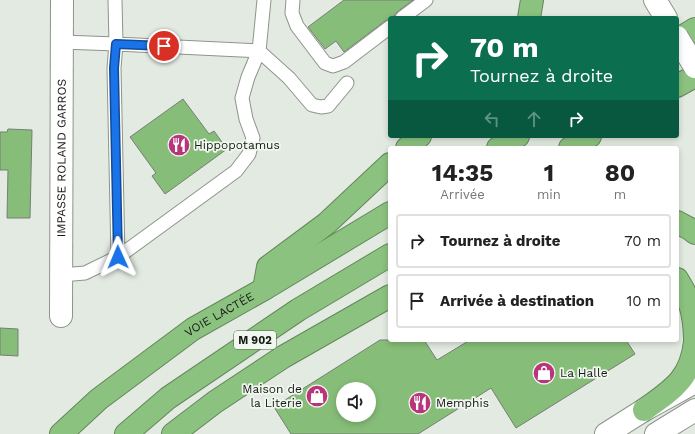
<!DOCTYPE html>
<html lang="fr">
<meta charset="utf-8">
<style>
body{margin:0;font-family:"Work Sans",sans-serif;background:#f2f2f2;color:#222;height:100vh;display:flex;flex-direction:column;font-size:15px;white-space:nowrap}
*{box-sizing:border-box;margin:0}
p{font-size:13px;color:#767676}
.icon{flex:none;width:22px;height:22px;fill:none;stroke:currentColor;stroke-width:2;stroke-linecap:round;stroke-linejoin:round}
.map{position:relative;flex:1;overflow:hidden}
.sheet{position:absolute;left:388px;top:146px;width:291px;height:196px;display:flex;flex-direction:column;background:#fff;border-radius:4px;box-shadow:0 2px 6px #0003}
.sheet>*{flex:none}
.hud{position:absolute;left:388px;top:16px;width:291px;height:122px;border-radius:4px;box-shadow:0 2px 6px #0003;background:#0b6e4f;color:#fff;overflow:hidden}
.buttons{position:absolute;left:336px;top:382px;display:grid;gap:8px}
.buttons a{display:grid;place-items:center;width:40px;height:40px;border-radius:50%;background:#fff;box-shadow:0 2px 6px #0003;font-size:20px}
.pin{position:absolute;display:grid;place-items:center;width:34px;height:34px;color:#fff;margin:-17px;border:2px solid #fff;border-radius:50%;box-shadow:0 1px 4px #0007}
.me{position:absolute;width:44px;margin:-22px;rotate:359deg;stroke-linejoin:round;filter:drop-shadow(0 0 3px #0008)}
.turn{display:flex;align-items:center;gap:14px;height:84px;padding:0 16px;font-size:18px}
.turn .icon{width:52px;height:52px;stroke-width:2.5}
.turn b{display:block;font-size:28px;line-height:34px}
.lanes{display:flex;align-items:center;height:38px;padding:0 16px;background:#0003;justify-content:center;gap:20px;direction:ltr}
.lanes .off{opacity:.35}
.eta{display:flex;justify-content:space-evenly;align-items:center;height:68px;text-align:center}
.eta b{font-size:24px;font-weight:700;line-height:28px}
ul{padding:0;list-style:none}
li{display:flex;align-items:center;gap:12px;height:54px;margin:0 8px 6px;padding:0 8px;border:2px solid #e0e0e0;border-radius:4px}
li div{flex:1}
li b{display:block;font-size:15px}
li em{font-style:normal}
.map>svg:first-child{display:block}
.building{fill:#86bd78;stroke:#777e76;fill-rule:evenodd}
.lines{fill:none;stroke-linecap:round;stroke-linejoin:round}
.lane-casing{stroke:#8e948c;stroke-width:15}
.street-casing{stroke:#8e948c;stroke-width:24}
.secondary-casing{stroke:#8e948c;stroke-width:24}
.highway-casing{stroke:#63875a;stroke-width:24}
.lane{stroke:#fff;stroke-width:13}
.street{stroke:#fff;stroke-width:22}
.secondary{stroke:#fff;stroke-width:22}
.highway{stroke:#8cc27f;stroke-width:22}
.secondary-bridge-casing{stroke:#8e948c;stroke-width:24;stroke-linecap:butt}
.secondary-bridge{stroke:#fff;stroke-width:22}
.route-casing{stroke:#114b97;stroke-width:10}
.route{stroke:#1a73e8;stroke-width:7}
.labels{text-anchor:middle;stroke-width:3.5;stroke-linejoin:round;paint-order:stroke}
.shield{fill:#f0f7ee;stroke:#585c57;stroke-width:1}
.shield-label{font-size:11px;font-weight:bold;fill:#171916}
.poi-label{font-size:12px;fill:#171916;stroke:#f0f7ee;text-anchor:start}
.street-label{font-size:12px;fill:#171916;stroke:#f0f7ee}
</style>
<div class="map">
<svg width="695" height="434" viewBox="0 0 695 434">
<rect width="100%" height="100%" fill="#e2eae1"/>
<!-- building -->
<path class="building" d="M344 0H413L397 12 394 16 390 18V19L385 21 344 52 336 41 325 49 308 27Z
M183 99 209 134 214 131 227 149 165 194 152 176 156 173 130 137Z
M8 129 32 130 30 218H7L8 170H0V132H7Z
M0 328 18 329V356L0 355Z
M380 340H424L437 360 470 340H626L635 354 516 428 491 388 418 434H291L274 407ZM343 389H369V415H343Z"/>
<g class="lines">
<!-- lane casing -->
<g class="lane-casing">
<path id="lane" d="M115 0 116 44 114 68 118 257
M293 0 292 13 297 26 325 63 333 66 344 62 390 27
M402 18 426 0
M62 42 116 44 259 51 289 78 312 105 321 107 328 106 347 83
M61 275 85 273 118 257 236 171 249 154 253 138 246 119 242 98 248 77 259 51 264 0"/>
</g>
<!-- street casing -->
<g class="street-casing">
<g id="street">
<path id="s1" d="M61 316 62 0"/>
<path d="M606 434 644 410 695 382"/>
<path d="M656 434 695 410"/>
</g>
</g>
<!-- secondary casing -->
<g class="secondary-casing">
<path id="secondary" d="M655 0 666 18"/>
</g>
<!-- highway casing -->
<g class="highway-casing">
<g id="highway">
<path d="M529 18 532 0"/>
<path d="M677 40 695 29"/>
<path d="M677 86 695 76"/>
<path d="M407 148 420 136"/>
<path d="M498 148 518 136"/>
<path d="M570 148 590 136"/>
<path d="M677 222 690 229 695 233"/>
<path d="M677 279C691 301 694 313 695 338"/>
<path d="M264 289 268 267 326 224 390 164"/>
<path d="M644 410C672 390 691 379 695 342"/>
<path id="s2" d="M61 434 99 399 193 329 264 289 390 213"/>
<path d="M126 434 168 398 298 310 390 255"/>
<path d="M173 434 215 402 283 357 390 296"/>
</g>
</g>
<!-- lane -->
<use href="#lane" class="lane"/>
<!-- street -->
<use href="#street" class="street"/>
<!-- secondary -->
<use href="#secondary" class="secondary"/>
<!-- highway -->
<use href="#highway" class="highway"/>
<!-- secondary-bridge casing -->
<g class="secondary-bridge-casing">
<path id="secondary-bridge" d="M677 37 695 67"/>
</g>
<!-- secondary-bridge -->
<use href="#secondary-bridge" class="secondary-bridge"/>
</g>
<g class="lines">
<!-- route casing -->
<g class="route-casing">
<path id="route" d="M118 257 114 68 116 44 164 46"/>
</g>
<!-- route -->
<use href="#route" class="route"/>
</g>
<!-- icons -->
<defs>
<g id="restaurant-disc" transform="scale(1.15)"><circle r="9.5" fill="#b9357b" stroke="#f0f7ee"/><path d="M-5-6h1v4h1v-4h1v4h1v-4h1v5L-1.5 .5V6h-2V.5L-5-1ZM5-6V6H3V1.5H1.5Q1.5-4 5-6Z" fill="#fff"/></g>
<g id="shop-disc" transform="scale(1.15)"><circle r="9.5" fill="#b9357b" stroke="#f0f7ee"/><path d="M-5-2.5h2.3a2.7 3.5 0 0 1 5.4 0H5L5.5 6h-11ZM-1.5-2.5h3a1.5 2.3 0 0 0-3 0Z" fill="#fff"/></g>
</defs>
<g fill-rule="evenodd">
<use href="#restaurant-disc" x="179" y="145"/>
<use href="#shop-disc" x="544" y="373"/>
<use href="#shop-disc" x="317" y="396"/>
<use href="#restaurant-disc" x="420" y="403"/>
</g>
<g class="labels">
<!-- shield labels -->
<rect class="shield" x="234" y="331" width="42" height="18" rx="3"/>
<g class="shield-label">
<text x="255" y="344">M 902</text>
</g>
<!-- poi labels -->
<g class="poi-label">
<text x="194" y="149">Hippopotamus</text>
<text x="560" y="377">La Halle</text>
<text x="302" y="393" text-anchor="end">Maison de<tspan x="302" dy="14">la Literie</tspan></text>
<text x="436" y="407">Memphis</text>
</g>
<!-- street labels -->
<g class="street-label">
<text dy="4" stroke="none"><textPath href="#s1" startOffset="158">IMPASSE ROLAND GARROS</textPath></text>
<text dy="4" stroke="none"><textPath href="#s2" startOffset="199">VOIE LACTÉE</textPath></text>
</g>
</g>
</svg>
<div class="buttons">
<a><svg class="icon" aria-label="sound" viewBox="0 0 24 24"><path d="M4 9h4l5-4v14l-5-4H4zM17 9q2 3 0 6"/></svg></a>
</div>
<div class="pin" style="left:164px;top:46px;background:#d93025"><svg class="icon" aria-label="arrive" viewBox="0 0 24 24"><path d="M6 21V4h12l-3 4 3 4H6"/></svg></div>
<svg class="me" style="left:118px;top:257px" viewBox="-20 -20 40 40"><path d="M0-17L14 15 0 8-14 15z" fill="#1a73e8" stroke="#fff" stroke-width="4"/></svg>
<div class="hud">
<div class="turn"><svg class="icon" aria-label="right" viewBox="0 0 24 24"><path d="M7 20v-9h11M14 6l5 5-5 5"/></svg><div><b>70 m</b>Tournez à droite</div></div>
<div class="lanes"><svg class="icon off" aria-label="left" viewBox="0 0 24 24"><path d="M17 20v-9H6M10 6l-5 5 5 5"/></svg><svg class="icon off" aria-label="ahead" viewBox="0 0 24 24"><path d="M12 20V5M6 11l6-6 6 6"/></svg><svg class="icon" aria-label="right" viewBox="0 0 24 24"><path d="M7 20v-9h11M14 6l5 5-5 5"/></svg></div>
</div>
<section class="sheet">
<div class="eta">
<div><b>14:35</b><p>Arrivée</p></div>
<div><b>1</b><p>min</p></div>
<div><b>80</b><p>m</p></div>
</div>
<ul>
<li><svg class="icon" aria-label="right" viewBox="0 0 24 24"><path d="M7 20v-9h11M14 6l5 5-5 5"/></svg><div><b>Tournez à droite</b></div><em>70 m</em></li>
<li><svg class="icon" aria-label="arrive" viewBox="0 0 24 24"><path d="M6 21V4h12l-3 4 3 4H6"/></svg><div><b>Arrivée à destination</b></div><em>10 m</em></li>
</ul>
</section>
</div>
